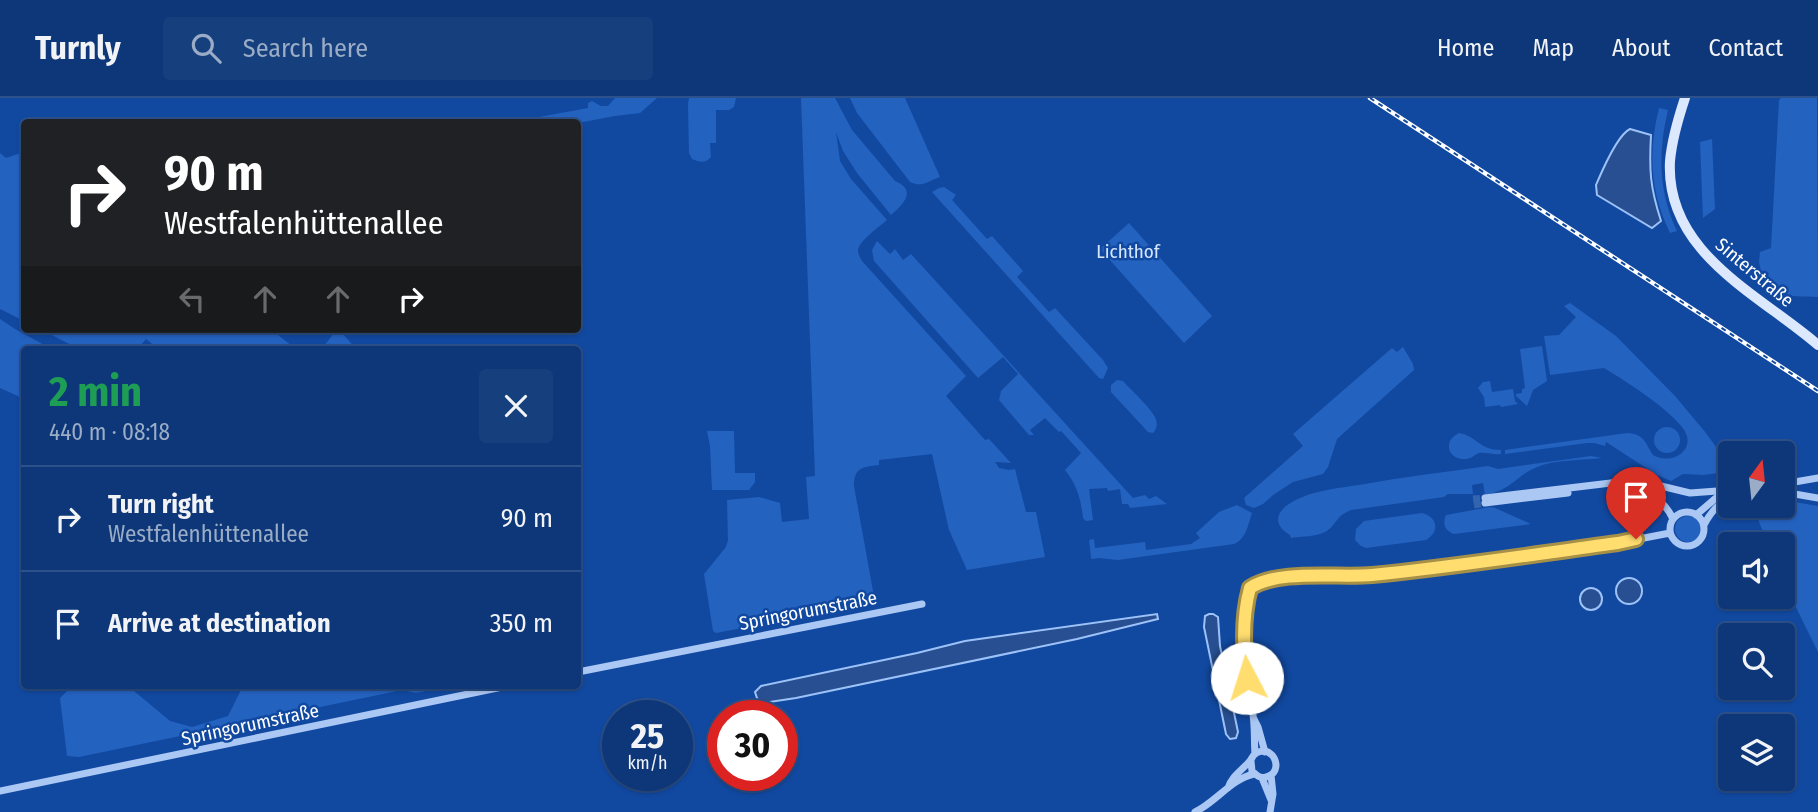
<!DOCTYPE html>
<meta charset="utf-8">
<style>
body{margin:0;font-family:"Fira Sans Condensed",sans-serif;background:#163f7e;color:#f1f3f6;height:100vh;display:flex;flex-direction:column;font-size:26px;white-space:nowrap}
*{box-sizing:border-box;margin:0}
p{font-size:23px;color:#9aacc6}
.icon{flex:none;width:38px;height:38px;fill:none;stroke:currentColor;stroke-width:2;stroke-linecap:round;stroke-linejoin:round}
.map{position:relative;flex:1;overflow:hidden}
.side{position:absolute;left:21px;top:248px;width:560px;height:343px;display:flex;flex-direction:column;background:#0d3779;border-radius:7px;box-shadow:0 2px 5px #0004,0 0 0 2px #2d518a}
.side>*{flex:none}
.banner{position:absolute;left:21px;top:21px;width:560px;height:214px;border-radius:7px;box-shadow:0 2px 5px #0004,0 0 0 2px #2d518a;background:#202124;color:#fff;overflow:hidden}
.needle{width:46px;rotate:15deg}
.tools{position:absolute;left:1718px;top:343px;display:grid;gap:14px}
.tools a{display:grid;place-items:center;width:77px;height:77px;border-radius:7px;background:#0d3779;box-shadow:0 2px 5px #0004,0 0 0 2px #2d518a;font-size:35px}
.speed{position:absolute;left:602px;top:602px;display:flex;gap:14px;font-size:35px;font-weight:700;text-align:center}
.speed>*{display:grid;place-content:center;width:91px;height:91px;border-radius:50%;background:#0d3779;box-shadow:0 2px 5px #0004,0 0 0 2px #2d518a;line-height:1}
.speed small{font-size:18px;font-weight:400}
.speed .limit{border:10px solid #d22;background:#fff;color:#111}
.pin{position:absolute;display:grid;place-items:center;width:60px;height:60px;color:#fff;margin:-72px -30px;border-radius:50% 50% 50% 0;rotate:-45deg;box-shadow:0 0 7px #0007}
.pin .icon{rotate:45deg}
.me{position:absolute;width:77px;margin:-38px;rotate:355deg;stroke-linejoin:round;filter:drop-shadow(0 0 5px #0008)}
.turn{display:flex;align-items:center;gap:24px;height:147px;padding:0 28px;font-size:32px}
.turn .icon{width:91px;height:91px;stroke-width:2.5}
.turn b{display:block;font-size:49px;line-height:60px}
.lanes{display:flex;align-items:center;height:66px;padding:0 28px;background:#0003;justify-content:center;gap:35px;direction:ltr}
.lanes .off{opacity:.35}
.round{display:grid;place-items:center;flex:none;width:74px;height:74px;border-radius:7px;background:#163f7e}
.summary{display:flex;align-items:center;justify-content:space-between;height:119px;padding:0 28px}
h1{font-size:42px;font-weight:700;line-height:52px;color:#1e9e55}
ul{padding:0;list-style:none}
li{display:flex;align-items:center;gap:21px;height:105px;padding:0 28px;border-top:2px solid #2d518a}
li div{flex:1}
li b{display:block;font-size:26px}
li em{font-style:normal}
header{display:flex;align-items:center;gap:42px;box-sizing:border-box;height:98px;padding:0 35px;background:#0d3779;border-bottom:2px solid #2d518a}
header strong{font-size:33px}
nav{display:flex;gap:38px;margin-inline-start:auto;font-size:24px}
.search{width:490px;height:63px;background:#163f7e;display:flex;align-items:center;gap:18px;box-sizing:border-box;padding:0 24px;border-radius:7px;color:#9aacc6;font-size:26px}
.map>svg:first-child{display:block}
.green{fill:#2462c0}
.water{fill:#274f91;stroke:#9dc2f8;stroke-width:2}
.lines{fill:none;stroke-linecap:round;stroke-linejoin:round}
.street-tunnel{stroke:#3564af;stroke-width:7;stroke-dasharray:7 3.5;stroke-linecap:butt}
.street{stroke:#abc8f5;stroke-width:7}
.secondary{stroke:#dbe8fe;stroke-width:10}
.rail-casing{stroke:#fff;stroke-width:4.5}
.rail{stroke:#1149a1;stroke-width:2;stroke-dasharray:5;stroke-linecap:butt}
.route-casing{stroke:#a69048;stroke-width:18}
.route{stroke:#ffdd6f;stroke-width:12}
.labels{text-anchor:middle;stroke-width:5;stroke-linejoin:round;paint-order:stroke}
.park-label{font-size:19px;fill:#d4e5fe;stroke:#1149a1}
.street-label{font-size:19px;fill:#fff;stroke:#1149a1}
</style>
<header>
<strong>Turnly</strong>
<div class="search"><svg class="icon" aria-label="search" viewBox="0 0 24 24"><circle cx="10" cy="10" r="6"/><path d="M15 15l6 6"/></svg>Search here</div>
<nav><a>Home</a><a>Map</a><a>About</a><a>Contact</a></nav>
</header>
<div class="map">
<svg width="1818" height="714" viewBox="0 0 1818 714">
<rect width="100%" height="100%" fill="#1149a1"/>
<!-- green -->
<path class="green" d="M615 0H657L640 15 615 18 578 25 512 24 588 10V5L592 3 601 8H608Z
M689 0H736L734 9 729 12H716V45H710L711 59C705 66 699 64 692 61L689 55 688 6Z
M801 0H835L852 32 895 83C917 92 904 106 891 117L857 75 843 53 836 34 840 63 851 81 887 122C880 128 859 143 858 152 858 157 860 159 862 163L966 278 946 298 985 342 989 341 1011 365 995 364 999 370 1009 372 1015 371 1026 414H1036L1045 459 967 472 949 432 932 356 879 362V367C863 369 854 369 854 388L875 504 716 535 713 533 704 476 726 449 728 442 727 402 759 399 780 405 782 424 809 421 806 379 815 378Z
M850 0H905L940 79C928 83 923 90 910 84L857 15Z
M1781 0H1817L1818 199C1798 198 1780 200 1764 188L1759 164 1760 154 1771 150 1779 2Z
M1659 10 1668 12C1658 53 1658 94 1677 133L1670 135C1650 94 1648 54 1659 10Z
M1712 41 1715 111 1703 120 1700 44Z
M24 54V223L0 211V55L6 60Z
M944 89 956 97 952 102 987 141 992 138 1023 173 1017 179 1049 214 1055 210 1103 262 1108 270 1103 281 1099 280 932 94 939 90Z
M1129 125 1212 218 1184 245 1100 151Z
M877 143 890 156 895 151 903 162 911 156 1133 400 1145 397 1149 401 1156 398 1167 406 1130 410 1128 406H1122L1120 391 1108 393 1107 390 1089 391 1093 422 1086 423 1083 420C1081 401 1077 387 1065 372L1081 355 1061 333 1059 334 1045 320 1030 332 1034 337H1029L999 302 1001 293 1018 276 1003 259 978 280 874 163 872 152Z
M1570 205 1616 238 1675 298 1706 335 1716 349 1727 374 1703 377 1683 376 1671 383 1657 377 1606 344 1605 348 1594 345H1587L1505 356V352L1627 335C1645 336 1645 345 1653 357 1674 369 1699 349 1682 329 1665 308 1627 284 1604 270L1550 277 1544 238 1559 237 1576 219 1564 208Z
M0 221 15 231 48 249 46 252H24V291L20 299 0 290Z
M40 231H274L273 233 297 252H160L146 241 137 252H81Z
M337 231H351L344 237 355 250 354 252H321Z
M1542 248 1547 283 1533 292 1527 308 1516 298V296L1522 295V291L1525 290 1520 251Z
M1403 249 1413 266 1414 272 1337 341 1328 369 1323 376 1293 384 1273 397 1263 406 1254 410 1246 407 1244 400 1303 348 1293 336 1392 250 1397 254Z
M1117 282 1123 283C1131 292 1149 308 1155 319 1158 326 1157 330 1153 335L1148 334 1111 294V287Z
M1490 283 1492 294 1513 291 1515 303 1518 306 1501 309 1500 307 1485 309 1484 299 1478 290 1483 284Z
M1654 342a13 13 0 1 1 26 0a13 13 0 1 1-26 0Z
M707 333H734L735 375H755V384L749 392H712L710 348Z
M1459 335C1477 338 1479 352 1501 352V356C1493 357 1487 354 1479 355 1476 356 1473 359 1470 360 1461 364 1448 358 1449 348 1449 341 1454 338 1459 335Z
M1591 358 1602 360C1586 362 1554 362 1540 368 1518 375 1513 392 1485 397L1483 385 1472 387 1473 396H1448L1444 399 1351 412C1335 418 1337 427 1325 434 1316 439 1301 438 1291 440L1290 437C1267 423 1281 408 1300 400 1318 392 1339 390 1359 387 1402 379 1445 374 1488 368L1498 371Z
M1783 402 1818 408V554L1783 483V446H1768L1759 424 1756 408H1783Z
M1237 407 1252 415C1248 427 1246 441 1234 446L1118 462 1099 460 1092 461 1091 460 1089 442 1094 441 1095 450 1145 444 1146 452 1191 446 1200 440 1196 435 1219 414Z
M1490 409 1495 410 1531 426 1454 436C1445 433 1442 425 1446 417Z
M1422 415C1438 419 1440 434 1426 442L1366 450 1361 448 1355 442 1356 431 1364 423Z
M1675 431a13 13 0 1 1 26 0a13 13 0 1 1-26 0Z
M72 588H128L170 623 192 629 228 618 243 588H451L416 595 402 592 79 659 67 658 60 600Z"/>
<!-- water -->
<path class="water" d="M1630 31 1651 37C1649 72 1650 89 1661 123L1652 130 1597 97 1596 87C1602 73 1617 37 1630 31Z
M1616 493a13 13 0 1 1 26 0a13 13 0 1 1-26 0Z
M1580 501a11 11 0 1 1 22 0a11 11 0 1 1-22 0Z
M1157 516 1158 521 1077 541 796 600 763 605 758 603 755 594 761 588 917 555 965 543Z
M1209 516H1213L1218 519 1220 548 1238 634 1236 640 1230 641 1226 636 1204 529 1205 518Z"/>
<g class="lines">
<!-- street-tunnel -->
<path class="street-tunnel" d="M1473 401 1485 400
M1474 407 1485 405"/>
<!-- street -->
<path class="street" d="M1783 386 1818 380
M1617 388C1641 388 1663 399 1673 421
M1783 394 1818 400
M1485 400 1636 382 1690 395 1731 392
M1485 405 1568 395
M1670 431a17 17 0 1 1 34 0a17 17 0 1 1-34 0Z
M1696 417 1716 400 1727 394
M1704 427C1710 415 1718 405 1731 400
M578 574 922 506
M1254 621 1258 629 1265 654
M1255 656C1254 643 1255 630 1253 617 1247 573 1238 534 1250 490L1258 485 1270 482 1304 478 1371 477 1618 445 1670 435
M1262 680 1271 702
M1228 690C1232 678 1241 673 1249 664 1253 660 1251 659 1256 655 1274 645 1285 675 1266 679 1260 681 1256 677 1252 673L1251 663
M0 693 507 588
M1195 714C1216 704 1231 681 1254 676
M1270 714 1273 696 1271 677"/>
<!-- secondary -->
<path class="secondary" d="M1685 0C1678 21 1672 41 1670 63 1665 155 1759 196 1818 247"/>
<!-- rail casing -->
<g class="rail-casing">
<path id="rail" d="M1370 0 1818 293"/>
</g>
<!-- rail -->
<use href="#rail" class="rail"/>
</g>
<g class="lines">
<!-- route casing -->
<g class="route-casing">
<path id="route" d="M1247 580C1243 550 1242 519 1250 490 1278 471 1338 480 1372 477 1454 469 1536 456 1618 445L1636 441"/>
</g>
<!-- route -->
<use href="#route" class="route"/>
</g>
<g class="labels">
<!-- park labels -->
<g class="park-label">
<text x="1128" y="160">Lichthof</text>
</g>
<!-- street labels -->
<g class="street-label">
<text transform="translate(1755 174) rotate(40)" y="7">Sinterstraße</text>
<text transform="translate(808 512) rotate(-11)" y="7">Springorumstraße</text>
<text transform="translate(250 626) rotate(-12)" y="7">Springorumstraße</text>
</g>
</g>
</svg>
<div class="tools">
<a><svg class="needle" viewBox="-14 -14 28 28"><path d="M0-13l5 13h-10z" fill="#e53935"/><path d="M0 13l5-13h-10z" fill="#9aacc6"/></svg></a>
<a><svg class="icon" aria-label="sound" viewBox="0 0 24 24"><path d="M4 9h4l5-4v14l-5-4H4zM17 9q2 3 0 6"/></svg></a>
<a><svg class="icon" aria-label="search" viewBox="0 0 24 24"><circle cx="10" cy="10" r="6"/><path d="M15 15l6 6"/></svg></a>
<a><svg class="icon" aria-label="layers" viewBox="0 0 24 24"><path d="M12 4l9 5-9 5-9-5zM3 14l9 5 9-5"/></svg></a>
</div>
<div class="speed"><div>25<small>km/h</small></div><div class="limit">30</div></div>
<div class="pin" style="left:1636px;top:441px;background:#d93025"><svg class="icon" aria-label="arrive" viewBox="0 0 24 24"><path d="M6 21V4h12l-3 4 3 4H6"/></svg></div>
<svg class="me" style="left:1247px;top:580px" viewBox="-20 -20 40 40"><circle r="19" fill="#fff"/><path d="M0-13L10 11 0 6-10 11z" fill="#ffdd6f"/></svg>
<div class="banner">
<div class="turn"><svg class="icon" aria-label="right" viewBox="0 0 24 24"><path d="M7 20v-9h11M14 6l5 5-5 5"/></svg><div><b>90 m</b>Westfalenhüttenallee</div></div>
<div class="lanes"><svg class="icon off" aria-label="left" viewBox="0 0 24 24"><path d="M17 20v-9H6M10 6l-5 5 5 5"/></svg><svg class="icon off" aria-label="ahead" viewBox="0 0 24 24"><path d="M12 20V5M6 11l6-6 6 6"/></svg><svg class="icon off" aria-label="ahead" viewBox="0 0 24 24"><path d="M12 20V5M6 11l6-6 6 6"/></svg><svg class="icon" aria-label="right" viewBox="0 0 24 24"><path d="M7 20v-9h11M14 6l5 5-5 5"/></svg></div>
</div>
<section class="side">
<div class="summary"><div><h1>2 min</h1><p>440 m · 08:18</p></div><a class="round"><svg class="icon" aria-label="close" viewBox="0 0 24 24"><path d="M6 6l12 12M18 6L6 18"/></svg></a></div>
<ul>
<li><svg class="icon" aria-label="right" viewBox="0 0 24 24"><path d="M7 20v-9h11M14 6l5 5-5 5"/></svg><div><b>Turn right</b><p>Westfalenhüttenallee</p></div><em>90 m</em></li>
<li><svg class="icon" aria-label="arrive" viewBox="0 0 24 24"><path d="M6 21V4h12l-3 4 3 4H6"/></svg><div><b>Arrive at destination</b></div><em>350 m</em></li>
</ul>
</section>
</div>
